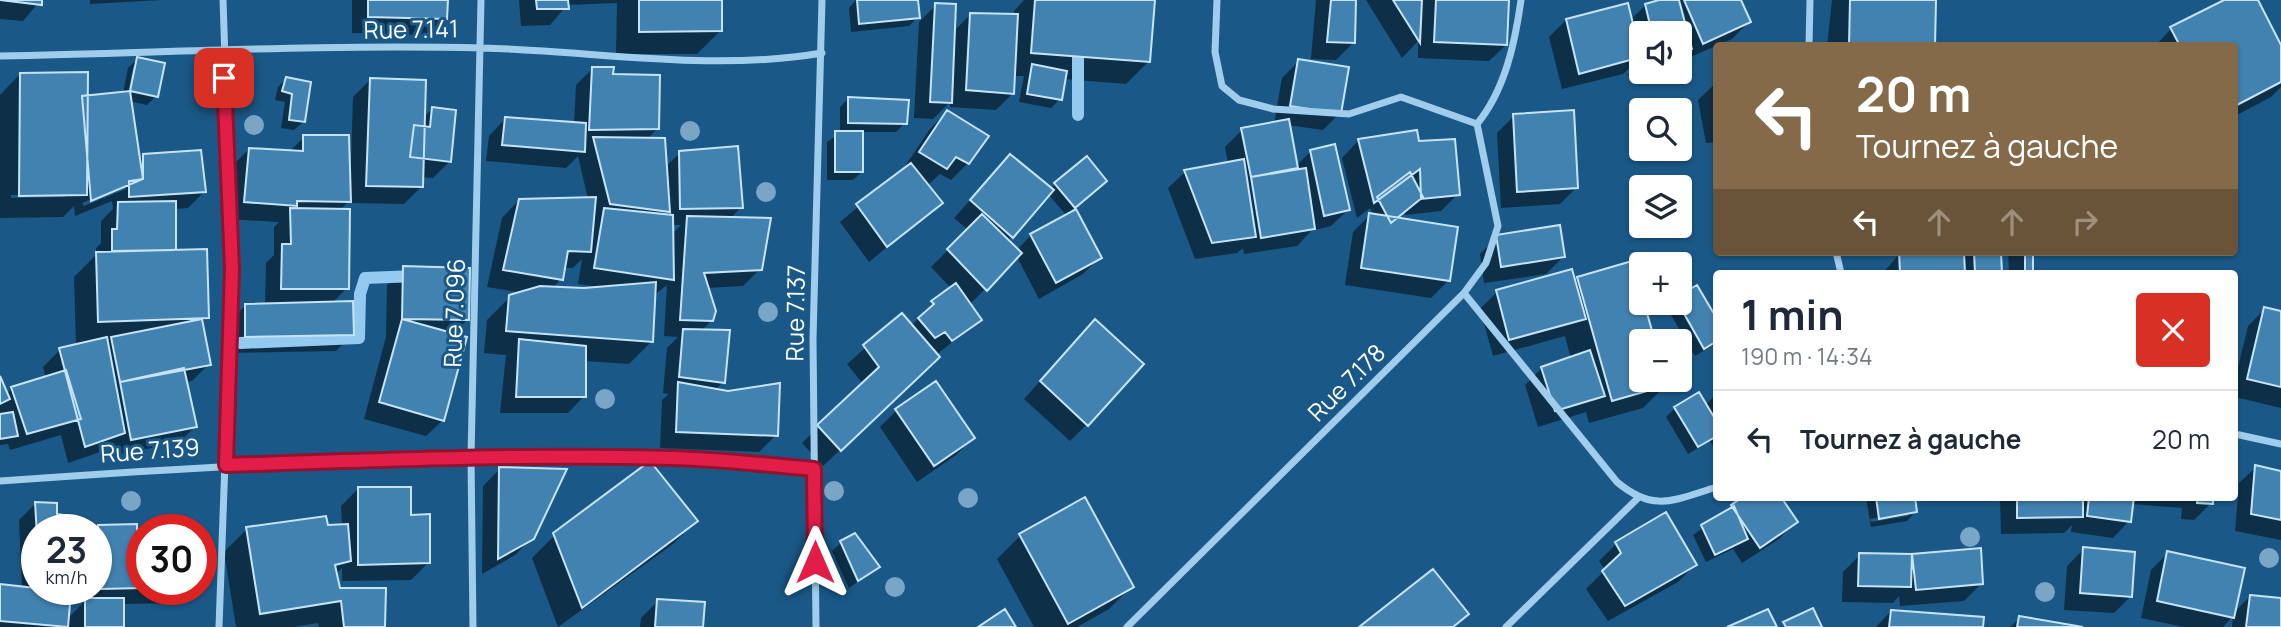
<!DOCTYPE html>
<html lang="fr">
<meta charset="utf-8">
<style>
body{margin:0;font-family:Manrope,sans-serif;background:#f2f2f3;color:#1f2937;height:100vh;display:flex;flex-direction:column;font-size:26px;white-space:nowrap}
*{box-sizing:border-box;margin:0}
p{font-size:23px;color:#747a83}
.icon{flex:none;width:38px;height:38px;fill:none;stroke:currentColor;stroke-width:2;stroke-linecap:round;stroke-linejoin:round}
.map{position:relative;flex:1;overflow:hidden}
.side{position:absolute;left:1713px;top:270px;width:525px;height:231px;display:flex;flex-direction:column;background:#fff;border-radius:7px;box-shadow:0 2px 5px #0004}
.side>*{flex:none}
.top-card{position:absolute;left:1713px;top:42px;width:525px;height:214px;border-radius:7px;box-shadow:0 2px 5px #0004;background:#846a48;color:#fff;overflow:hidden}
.tools{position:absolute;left:1629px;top:21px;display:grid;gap:14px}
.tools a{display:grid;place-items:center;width:63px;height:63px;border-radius:7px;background:#fff;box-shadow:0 2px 5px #0004;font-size:35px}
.speed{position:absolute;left:21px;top:514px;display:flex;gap:14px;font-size:35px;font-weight:700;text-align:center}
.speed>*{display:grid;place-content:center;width:91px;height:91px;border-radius:50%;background:#fff;box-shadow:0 2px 5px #0004;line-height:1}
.speed small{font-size:18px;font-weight:400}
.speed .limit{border:10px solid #d22;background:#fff;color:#111}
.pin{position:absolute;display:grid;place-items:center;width:60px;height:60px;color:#fff;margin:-30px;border-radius:14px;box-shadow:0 4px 10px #0006}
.me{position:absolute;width:77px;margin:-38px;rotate:0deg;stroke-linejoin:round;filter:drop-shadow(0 0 5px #0008)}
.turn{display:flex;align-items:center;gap:24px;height:147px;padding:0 28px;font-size:32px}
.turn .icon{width:91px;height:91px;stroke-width:2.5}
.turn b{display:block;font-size:49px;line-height:60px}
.lanes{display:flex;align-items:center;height:66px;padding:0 28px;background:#0003;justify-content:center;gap:35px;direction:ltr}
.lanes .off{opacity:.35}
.round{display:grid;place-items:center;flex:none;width:74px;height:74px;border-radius:7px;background:#f2f2f3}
.overview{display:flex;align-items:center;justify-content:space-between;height:119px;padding:0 28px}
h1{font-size:42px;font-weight:700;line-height:52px}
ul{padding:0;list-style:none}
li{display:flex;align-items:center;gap:21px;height:98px;padding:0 28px;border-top:2px solid #e0e1e3}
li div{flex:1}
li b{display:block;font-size:26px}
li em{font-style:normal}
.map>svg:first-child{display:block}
.shadow{fill:#0007;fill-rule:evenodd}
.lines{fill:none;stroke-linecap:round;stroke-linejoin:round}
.stream{stroke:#94caef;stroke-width:12}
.building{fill:#4282b0;stroke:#c6e4f9;stroke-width:2}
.minor{stroke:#a1cdec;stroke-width:7}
.tree{fill:#79a5c6}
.route-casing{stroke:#92132f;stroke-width:18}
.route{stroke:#e11d48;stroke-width:12}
.labels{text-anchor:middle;stroke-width:6;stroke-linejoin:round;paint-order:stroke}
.street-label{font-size:24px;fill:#fff;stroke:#1a5887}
</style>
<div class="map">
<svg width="2281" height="627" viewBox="0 0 2281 627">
<rect width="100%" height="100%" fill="#1a5887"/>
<!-- shadow -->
<path class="shadow" d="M0 0H41L23 21 0 19Z
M90 0H161L90 4Z
M352 0H446V18L429 35 352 33Z
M519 0H720V31L697 54H616L617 3 567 5 550 25 521 26Z
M856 0H916L918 17 909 26 851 32 849 8Z
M1024 0H1154L1149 61 1126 84 1064 79 1060 99 1051 108 1019 102 1024 76H1013V93L996 110 950 107V102L933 119 914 118 919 22 936 5 953 32 971 14 1013 16 1014 11Z
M1316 0H1354L1353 43 1336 60 1311 59Z
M1366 0H1420V3L1423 0H1508L1506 45 1489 61 1418 58V41L1402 58Z
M1661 0H1739L1749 22 1732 39 1686 59 1684 54 1680 58V33H1642V72H1647L1641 73 1638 59 1623 74 1562 89 1549 37 1566 20H1630L1646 5Z
M1832 0H1934L1933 46H1827Z
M2228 0H2256L2281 49V87L2271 97 2235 116V46H2155L2171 29Z
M137 59 156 96 147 105 130 101 139 161 143 156 205 191 188 208 175 209V252L207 317 201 323 209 364 192 381 186 382 195 427 178 443 115 455 112 443 106 450 68 463 61 435 10 450 8 444 0 445V380L6 395 12 388 46 378 43 367 60 350 76 346 74 277 96 255V248L101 243V221L113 209 112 201 75 216 74 206 63 217 0 218V95L20 74 86 97 123 93 128 68ZM133 67H136L130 100 127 99ZM126 185V189L84 206 82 203ZM65 194V197L11 198V195Z
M1299 61 1340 113 1323 130 1288 125 1296 166 1311 151 1348 210 1331 226 1311 231 1297 246 1244 254 1243 248 1237 253 1195 259 1168 188 1185 172 1228 164 1225 147 1242 130 1274 124 1282 78Z
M593 68 611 76 657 129 647 139 665 167 680 153 741 207 730 219 760 269 743 286 707 288 712 320 701 331 723 382 715 390 776 435 759 452 660 448 662 400 669 394 663 393 667 348 678 337 664 336 667 285 653 296 652 341 629 364 585 361 584 396 568 413H500L506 355 484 353 487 320 510 297 523 293 487 287 502 218 519 200 588 199 578 156 566 168 486 161 489 136 505 119 574 124 576 85ZM672 225H681L672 234ZM582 259 578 284 599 287 553 288 561 279 563 268H573Z
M286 79 303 122 294 130 281 128 285 102 275 100 278 87Z
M370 80 423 118 433 108 450 161 433 178 421 177V187L404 204 350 203V200L340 210 347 288 331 304 353 334 336 351 228 353V323L245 306H265L266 263 274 255V227L279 222 228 219 232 166 249 149 289 152 304 137 351 162 353 97Z
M1717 82V142L1706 143 1698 100Z
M849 98 905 123 896 132H862V172L853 180H827V142L840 133V107Z
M947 112 968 163 951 180 940 174 927 186 941 203 869 262 840 222 903 169 930 129Z
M1514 116 1577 187 1560 204 1501 208 1497 133Z
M1416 132 1418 143 1458 194 1441 211 1405 215V212L1396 219 1448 281 1431 298 1345 285 1353 232 1370 215 1374 216 1370 208 1357 218 1342 158 1358 141Z
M1010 156 1050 189 1056 184 1097 189 1067 214 1100 257 1083 274 1039 299 1017 257 969 305 980 320 936 355 921 374 823 466 802 443 863 384 847 364 902 316 911 326 933 303 952 289 931 267 968 230 954 218ZM1048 194 1067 216 1031 235 1017 250 1008 241Z
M1497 237 1563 257 1546 274 1484 283 1480 254Z
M1962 252V258L1968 252H2000L2001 273H1883L1900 253Z
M2008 252H2031L2032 273H2009Z
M404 268 467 320 452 335 443 420 426 436 364 419 386 337 387 285Z
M1578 278 1642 303 1653 341H1642V380H1664L1666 385 1643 408 1589 423 1586 412 1538 427 1525 385 1542 368 1571 359 1565 336 1493 356 1480 309 1497 292 1574 282Z
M1673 303H1680L1717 323V343L1695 356 1667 308Z
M2265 309 2281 313V408L2235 397V380L2248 326Z
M1079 338 1087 424 1070 441 1024 399Z
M1717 394V453L1710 441 1688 454 1666 417 1675 408 1705 405Z
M897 410 973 438 956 455 917 482 880 427Z
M2256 467 2281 473V540L2235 531 2239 483Z
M500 469 532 538 515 555 482 574 483 486Z
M358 489 409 516 428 563 411 580 342 581V568L335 575 339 590 384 627H319L318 623 293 627H236L224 552 247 529 342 526 341 506Z
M1746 497H1779L1795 522 1779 539 1742 563 1733 549 1706 562 1693 535Z
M1866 497H1913L1915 512 1907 521 1871 527ZM1908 512V516L1871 522 1870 519Z
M2000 497H2212L2211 503 2194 520 2181 519 2182 508 2132 504 2129 521 2113 538 2071 532 2072 525 2064 533 2001 534Z
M1084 499 1132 586 1109 609 1077 627H1034L997 559 1020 536Z
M36 503 55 516 77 519 76 530H37V590H70L67 619 84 602 82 590H96V530L99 527 142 538V590H199L186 603 122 604V627H69V624L66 627H0V586L22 588 19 520Z
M1665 514 1695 565 1678 582 1608 621 1586 589 1605 570 1599 561 1616 544Z
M696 521 673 544 558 627 532 558 555 535Z
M841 543 878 567 849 588 832 551Z
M2084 549 2131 596 2114 613 2064 610 2067 566Z
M2168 553 2234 613 2250 596 2281 600V627H2232L2233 616 2223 627H2184L2141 618 2151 570Z
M1860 555 1910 559 1913 556 1981 584 1964 601 1900 606 1899 596 1893 603 1842 602 1843 572Z
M658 601 701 627H640L641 618Z
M1891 611 1981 627H1876Z
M2020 618 2073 627H2010Z"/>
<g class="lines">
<!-- stream -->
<path class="stream" d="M1078 42V115
M240 343 359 338 360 294 365 278 417 276"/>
</g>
<!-- building -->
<path class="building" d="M0 0H42V5Z
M368 0H448L447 19 368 17Z
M536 0H568L569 9H537Z
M639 0H722V31L639 32Z
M857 0H918L920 18 859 24Z
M1035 0H1155L1150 62 1031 53Z
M1331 0H1356L1355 43 1327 42Z
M1393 0H1422L1420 43Z
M1436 0H1509L1507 45 1434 42Z
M1659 0H1679L1692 49 1680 52V33H1652L1645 4Z
M1684 0H1741L1751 22 1703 44Z
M1850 0H1936L1935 46H1849Z
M2224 0H2258L2281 45V82L2235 106V46H2180L2170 27Z
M935 3 956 4 952 103 930 102Z
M1628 3 1641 57 1579 74 1566 19Z
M970 13 1018 14 1014 94 966 90Z
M137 57 165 63 158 97 130 91Z
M1298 59 1349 67 1341 114 1290 106Z
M1032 64 1067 71 1062 100 1027 94Z
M592 67H614L613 74 660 75 659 129 589 130Z
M88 72 87 195 19 196 20 73Z
M286 77 311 82 305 122 289 120 292 94 282 91Z
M370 78 426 80 423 187 366 186Z
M130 91 143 179 91 201 82 96Z
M848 97 909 100 907 124 848 123Z
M432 107 456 110 451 162 410 157 414 125 430 127Z
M947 110 989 136 969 164 956 157 947 169 919 152Z
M1574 110 1578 188 1517 192 1513 114Z
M505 117 586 123 585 152 502 145Z
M1289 119 1298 168 1251 177 1241 128Z
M1417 130 1419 141 1455 139 1460 195 1421 199 1420 169 1374 203 1358 139Z
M835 131H863V172H835Z
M303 135H349L351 202 297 201V206L244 202 249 148 303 151Z
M593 137 665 138 670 212 610 204Z
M1335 144 1350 210 1324 216 1310 150Z
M738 146 743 208 680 209 679 151Z
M201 150 206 192 129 197V181L143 179V154Z
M1010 154 1054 190 1013 238 970 200Z
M1087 156 1107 181 1075 208 1054 183Z
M1244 159 1256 237 1212 243 1184 170Z
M911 163 943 203 887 247 856 204Z
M1306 168 1315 229 1261 238 1251 177Z
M1410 172 1423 197 1391 223 1377 197Z
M596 197 591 252 568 251 563 280 503 270 519 199Z
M176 201V250L112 251V229H117L118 202Z
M290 208 350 209 349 289H281L282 244H291Z
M604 208 673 215 674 280 594 268Z
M1076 209 1102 258 1056 283 1030 234Z
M1369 213 1458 227 1450 281 1361 268Z
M982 214 1022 253 987 291 947 249Z
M687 216 771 218 762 270 704 273 716 311 713 321 680 320Z
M1560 225 1565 257 1501 267 1496 235Z
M207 249 209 318 98 322 96 252Z
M1899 252H1964L1965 273H1900Z
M1974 252H2001L2002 273H1975Z
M2025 252H2033V273H2025Z
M1632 261 1655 341H1642V380H1666L1668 385 1612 401 1577 277Z
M403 266 470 268 469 320 402 319Z
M1572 269 1586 319 1509 340 1496 290Z
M656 282 653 342 506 331 509 295 540 286 584 288Z
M956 283 982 320 952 341 945 332 935 338 918 318 934 304 931 301Z
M1697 285 1717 319V341L1704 349 1678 303 1680 295Z
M353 301 354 335 245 337V304Z
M2264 307 2281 311V387L2247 379Z
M902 313 940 357 841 451 817 425 879 367 863 345Z
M202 319 211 365 120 382 111 337Z
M402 319 467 337 444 421 379 402Z
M1095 319 1144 364 1088 426 1040 381Z
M683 329 730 330 725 383 679 377Z
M107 337 125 433 85 447 59 348Z
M519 339 586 346V397H516Z
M1590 350 1605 396 1555 411 1541 367Z
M184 368 197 427 131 440 120 382Z
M66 370 81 419 27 434 11 387Z
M0 376 10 399 0 404Z
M936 381 975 438 934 466 895 409Z
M678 382 728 391 780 383 778 436 676 432Z
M1699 392 1717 422V436L1698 447 1674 407Z
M13 412 18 436 0 439V414Z
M650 461 698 521 582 608 553 533Z
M2255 465 2281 471V520L2251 514Z
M499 467 567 469 534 539 498 559Z
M358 487H411V515L430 514V563L358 565Z
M1085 497 1134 587 1068 624 1019 534Z
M1743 497H1781L1798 522 1760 548 1731 505Z
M1876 497H1915L1917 512 1879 519Z
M2017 497H2083V517L2017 518Z
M2089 497H2134L2131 522 2087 516Z
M2198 497H2213V504L2197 503Z
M35 502 57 503V514L79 517 78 530H37V536Z
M1734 506 1748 539 1715 555 1701 525Z
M1666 512 1697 565 1625 606 1602 571 1621 553 1615 542Z
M326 516 328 525 348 524 351 561 335 565 340 588H386L385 627H344L341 601 260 614 246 527Z
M137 524V537L142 536V588L101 589 96 558 98 525Z
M855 533 880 567 858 581 840 541Z
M204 541V587H201V542Z
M2083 547 2135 552 2132 597 2080 593Z
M1981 548 1983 584 1916 590 1912 554Z
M2167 551 2245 568 2234 618 2157 601Z
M1859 553 1912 554 1911 587 1858 586Z
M1433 569 1469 614 1453 627H1359Z
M0 584 71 592 68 627 0 621Z
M2250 595 2281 598V627H2246Z
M85 598H124V627H85Z
M657 599 705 602 703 627H655Z
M1813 608 1822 627H1786L1783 622Z
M1005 609 1016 627H978Z
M1768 609 1777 627H1727Z
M1891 610 1984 617 1983 627H1889Z
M2019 616 2083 627H2017Z"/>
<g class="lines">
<!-- minor -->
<path class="minor" d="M1217 0 1215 52 1222 86 1239 100 1273 109 1349 114 1401 97 1477 124C1505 90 1515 43 1521 0
M1809 46 1810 0
M0 56C161 53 322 44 483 48 595 51 711 72 822 53
M1836 252 1841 273
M1464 293 1617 482C1654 513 1674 500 1717 487
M2235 434 2281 444
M0 481C224 465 447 452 672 458 719 459 767 465 814 469
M219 627 232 268 223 0
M473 627 471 457 481 0
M816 627 813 339 822 0
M1127 627 1464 293 1486 263 1498 226 1477 124
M1506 627 1637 499"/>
</g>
<!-- trees -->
<g class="tree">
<circle cx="254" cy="125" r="10"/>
<circle cx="690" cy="131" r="10"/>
<circle cx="766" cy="192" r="10"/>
<circle cx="768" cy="312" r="10"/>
<circle cx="605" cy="399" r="10"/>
<circle cx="834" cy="491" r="10"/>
<circle cx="968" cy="498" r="10"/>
<circle cx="131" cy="501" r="10"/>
<circle cx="1970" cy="537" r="10"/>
<circle cx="2269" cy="558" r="10"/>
<circle cx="895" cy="587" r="10"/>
<circle cx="2045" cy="592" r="10"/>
</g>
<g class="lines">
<!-- route casing -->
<g class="route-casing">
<path id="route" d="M224 78 232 268 226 465C374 460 523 454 672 458 719 459 767 465 814 469L815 562"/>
</g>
<!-- route -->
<use href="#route" class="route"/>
</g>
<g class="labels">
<!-- street labels -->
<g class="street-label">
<text transform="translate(411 30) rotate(-1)" y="8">Rue 7.141</text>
<text transform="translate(455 313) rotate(-88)" y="8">Rue 7.096</text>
<text transform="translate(796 313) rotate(-89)" y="8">Rue 7.137</text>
<text transform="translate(1347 383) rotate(-45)" y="8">Rue 7.178</text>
<text transform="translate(150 451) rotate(-4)" y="8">Rue 7.139</text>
</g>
</g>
</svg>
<div class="tools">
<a><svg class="icon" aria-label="sound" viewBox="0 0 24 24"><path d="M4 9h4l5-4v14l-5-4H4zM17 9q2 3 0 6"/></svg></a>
<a><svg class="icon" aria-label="search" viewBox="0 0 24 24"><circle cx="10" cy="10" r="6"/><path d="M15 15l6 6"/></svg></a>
<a><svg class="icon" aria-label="layers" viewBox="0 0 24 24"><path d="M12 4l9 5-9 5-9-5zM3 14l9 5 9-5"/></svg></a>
<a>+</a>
<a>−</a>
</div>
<div class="speed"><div>23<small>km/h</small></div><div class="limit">30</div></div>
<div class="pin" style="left:224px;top:78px;background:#d93025"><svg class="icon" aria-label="arrive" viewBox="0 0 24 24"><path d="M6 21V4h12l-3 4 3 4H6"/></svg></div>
<svg class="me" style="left:815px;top:562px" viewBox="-20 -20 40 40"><path d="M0-17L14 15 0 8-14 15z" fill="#e11d48" stroke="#fff" stroke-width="4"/></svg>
<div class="top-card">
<div class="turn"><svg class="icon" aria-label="left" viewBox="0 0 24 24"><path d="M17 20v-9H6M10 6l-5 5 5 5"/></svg><div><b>20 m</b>Tournez à gauche</div></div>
<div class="lanes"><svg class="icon" aria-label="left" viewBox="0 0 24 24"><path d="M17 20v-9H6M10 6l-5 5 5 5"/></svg><svg class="icon off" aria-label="ahead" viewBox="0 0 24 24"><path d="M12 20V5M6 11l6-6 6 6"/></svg><svg class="icon off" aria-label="ahead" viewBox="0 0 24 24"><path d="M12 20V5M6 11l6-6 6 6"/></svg><svg class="icon off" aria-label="right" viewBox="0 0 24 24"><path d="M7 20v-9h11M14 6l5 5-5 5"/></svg></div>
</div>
<section class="side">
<div class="overview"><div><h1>1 min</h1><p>190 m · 14:34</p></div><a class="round" style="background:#d93025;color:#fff"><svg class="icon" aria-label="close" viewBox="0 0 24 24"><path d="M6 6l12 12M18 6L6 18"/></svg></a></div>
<ul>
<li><svg class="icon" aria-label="left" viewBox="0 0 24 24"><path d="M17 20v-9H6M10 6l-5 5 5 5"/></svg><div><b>Tournez à gauche</b></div><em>20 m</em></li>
</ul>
</section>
</div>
